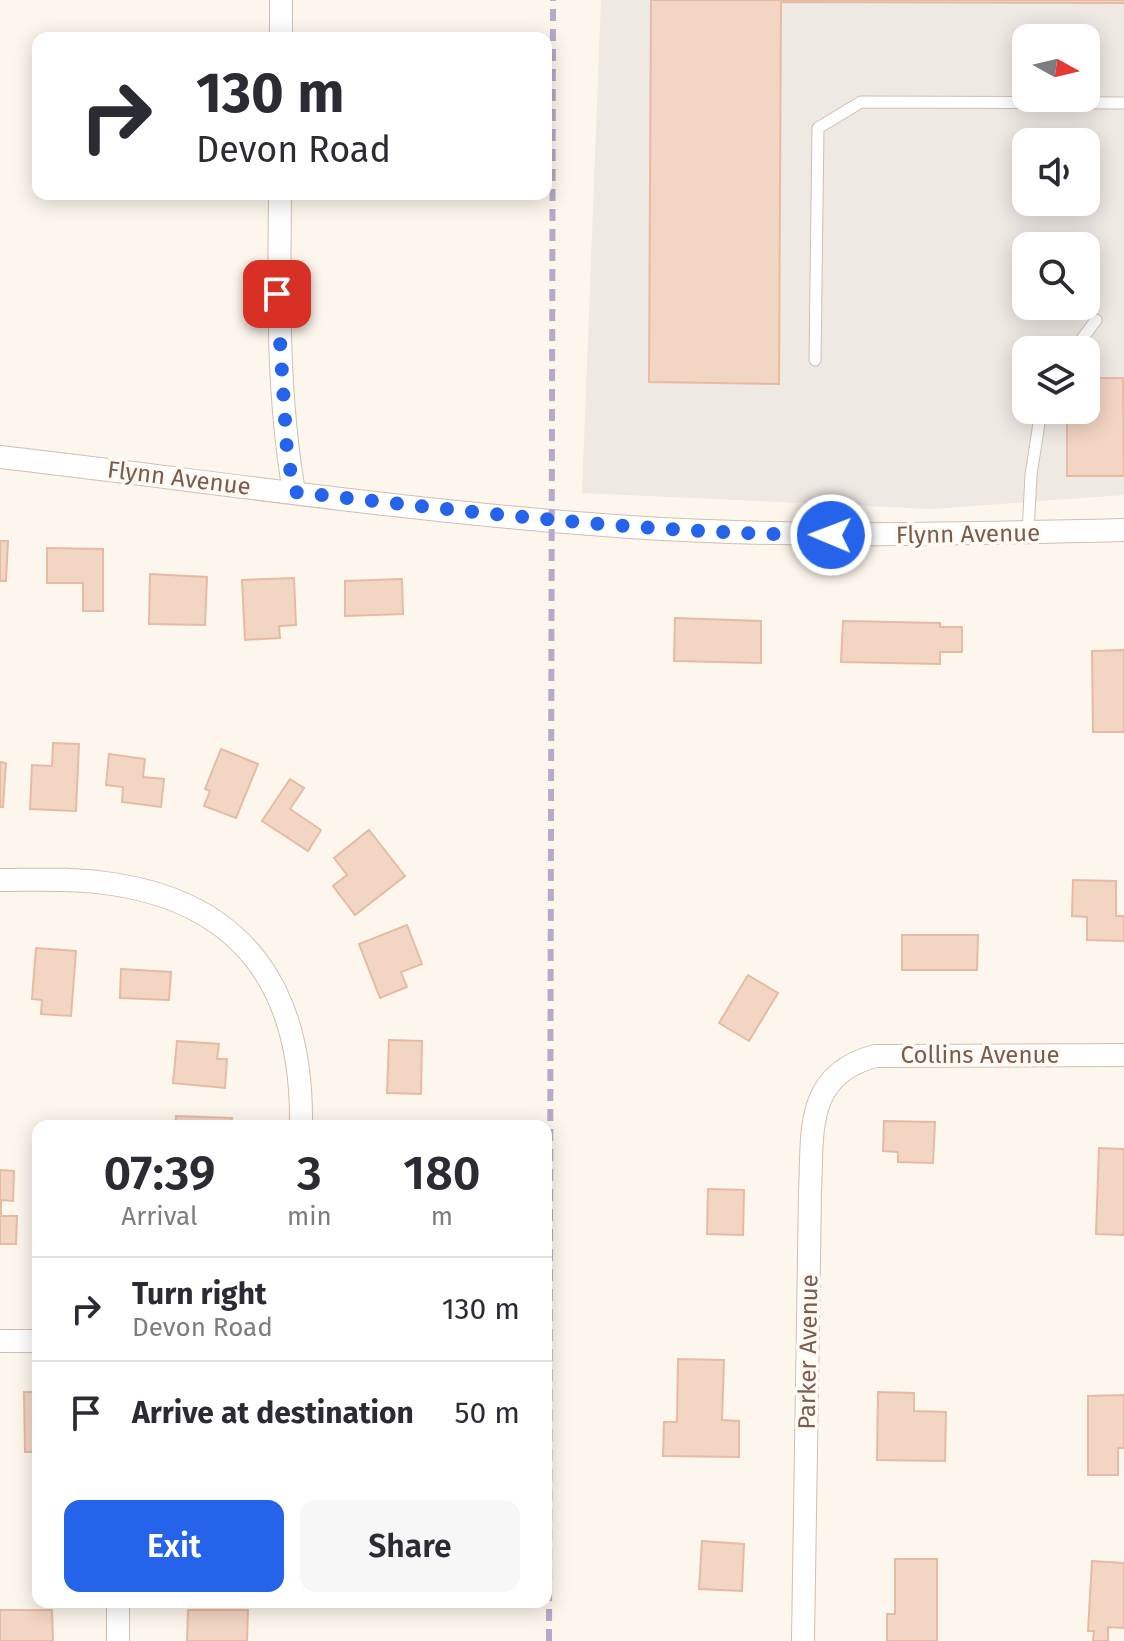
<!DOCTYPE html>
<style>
body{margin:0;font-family:"Fira Sans",sans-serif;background:#f7f7f7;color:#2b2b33;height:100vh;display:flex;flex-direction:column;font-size:30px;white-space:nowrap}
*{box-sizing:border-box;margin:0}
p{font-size:26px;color:#7c7c81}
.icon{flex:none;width:44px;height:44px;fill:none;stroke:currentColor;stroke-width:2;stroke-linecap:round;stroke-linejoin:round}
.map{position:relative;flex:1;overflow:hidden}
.side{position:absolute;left:32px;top:1120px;width:520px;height:488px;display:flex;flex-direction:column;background:#fff;border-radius:16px;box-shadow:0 4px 20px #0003}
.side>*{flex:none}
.hud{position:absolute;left:32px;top:32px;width:520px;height:168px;border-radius:16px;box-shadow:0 4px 20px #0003;background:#fff;color:#2b2b33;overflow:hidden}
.needle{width:52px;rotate:98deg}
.tools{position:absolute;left:1012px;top:24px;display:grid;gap:16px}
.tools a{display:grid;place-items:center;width:88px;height:88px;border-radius:16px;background:#fff;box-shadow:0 4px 20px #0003;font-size:40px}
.pin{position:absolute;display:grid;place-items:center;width:68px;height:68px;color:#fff;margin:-34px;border-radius:16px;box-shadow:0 4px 12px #0006}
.me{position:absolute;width:88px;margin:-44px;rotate:271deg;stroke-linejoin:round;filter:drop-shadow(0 0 6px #0008)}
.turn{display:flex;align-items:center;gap:28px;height:168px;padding:0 32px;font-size:36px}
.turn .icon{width:104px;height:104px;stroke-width:2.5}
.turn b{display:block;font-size:56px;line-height:68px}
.eta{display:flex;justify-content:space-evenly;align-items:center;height:136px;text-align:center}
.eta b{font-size:48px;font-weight:600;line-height:56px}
.primary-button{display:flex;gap:16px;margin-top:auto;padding:16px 32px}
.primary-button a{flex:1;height:92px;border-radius:16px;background:#2563eb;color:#fff;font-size:32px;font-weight:600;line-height:92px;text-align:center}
.primary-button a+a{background:#f7f7f7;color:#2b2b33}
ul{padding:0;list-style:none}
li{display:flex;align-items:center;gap:24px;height:104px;padding:0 32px;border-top:2px solid #e1e1e2}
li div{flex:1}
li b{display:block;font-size:30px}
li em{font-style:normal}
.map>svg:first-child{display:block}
.industrial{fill:#efe9e4;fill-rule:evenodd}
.building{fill:#f3d5c3;stroke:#e6bba3;stroke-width:2}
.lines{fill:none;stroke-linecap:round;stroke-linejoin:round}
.lane-casing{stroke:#d1beb0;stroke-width:13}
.street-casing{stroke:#d1beb0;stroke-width:24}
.lane{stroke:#fff;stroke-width:11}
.street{stroke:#fff;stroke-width:22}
.rail{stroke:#b9a8c9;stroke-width:6;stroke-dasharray:12 8;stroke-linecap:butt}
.route{stroke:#2563eb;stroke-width:14;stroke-dasharray:0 25.2}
.labels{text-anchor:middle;stroke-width:7;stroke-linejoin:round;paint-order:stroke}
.street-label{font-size:24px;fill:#7a5c4d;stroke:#fffaf3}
</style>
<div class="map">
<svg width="1124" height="1641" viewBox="0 0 1124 1641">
<rect width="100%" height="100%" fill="#fdf6ec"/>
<!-- industrial -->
<path class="industrial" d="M601 0H1124V495L931 509 582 493ZM1026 38H1086V98H1026ZM1026 142H1086V202H1026ZM1026 246H1086V306H1026ZM1026 350H1086V410H1026Z"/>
<!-- building -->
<path class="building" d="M651 0H1124V3L781 2 779 384 649 382Z
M1086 378H1123L1124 476H1067V410H1086Z
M0 541H8L6 581H0Z
M47 548 103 549V611H83V583H47Z
M150 574 207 577 205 625 149 624Z
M294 578 296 625 279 626 280 638 245 640 242 580Z
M402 579 403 614 345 616V581Z
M675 618 761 621V663L674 661Z
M843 621 940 623V627H962V652H940V664L841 662Z
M1124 650V732H1093L1092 651Z
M53 743 79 744 76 811 30 809 32 765 52 766Z
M221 749 258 764 236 818 204 806 210 791 205 789Z
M109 754 145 759 143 777 164 779 161 807 122 802 123 787 106 785Z
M0 762 6 763 3 807H0Z
M290 779 304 788 290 809 321 830 308 851 262 821Z
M369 830 405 876 355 915 333 886 347 875 334 858Z
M1073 880 1116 881V916H1124V941L1087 940V917L1072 916Z
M407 925 422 964 401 972 407 987 380 998 359 944Z
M902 935H978L977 970H902Z
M36 948 76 951 71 1016 41 1014 42 1000 32 999Z
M121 969 171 972 169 1000 120 998Z
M748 975 778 993 749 1041 719 1023Z
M389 1040 422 1041 421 1094 387 1093Z
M177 1041 219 1044 217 1059H227L225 1088 173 1083Z
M176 1116 232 1118 231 1126H175Z
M884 1121 935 1122 933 1163 898 1162V1152L883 1151Z
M1099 1148 1124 1149V1235L1096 1234Z
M0 1170 14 1171 13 1201 1 1200V1216H17L16 1244H0Z
M708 1189 744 1190 743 1235 707 1234Z
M678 1359 724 1360 722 1420 739 1421V1457L663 1456 664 1422H677Z
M24 1392H38V1452H25Z
M878 1392 914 1393V1411L946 1412 945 1461 877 1460Z
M1124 1395V1448H1118V1475H1088V1396Z
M702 1541 744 1544 742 1591 699 1589Z
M895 1559H937V1641H887V1614H895Z
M1092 1561 1124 1563V1628L1108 1627V1641H1093L1094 1631H1088Z
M0 1610H52L53 1641H0Z
M188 1610H248L247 1641H187Z"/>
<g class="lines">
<!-- lane casing -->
<g class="lane-casing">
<path id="lane" d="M1074 350 1096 320
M815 360 818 128 861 102 1124 103
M1028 533 1031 475 1041 410"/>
</g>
<!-- street casing -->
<g class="street-casing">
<path id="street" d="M281 0V38
M280 194C279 294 277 393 294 492
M0 457C209 481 419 513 630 527 794 538 959 534 1124 530
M0 880C34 880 71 878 105 883 245 901 303 990 301 1126
M0 1341H38
M118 1641V1602
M803 1641 810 1191C813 1132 804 1075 875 1056L1124 1055"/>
</g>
<!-- lane -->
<use href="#lane" class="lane"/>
<!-- street -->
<use href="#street" class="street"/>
<!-- rail -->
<path class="rail" d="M549 1641 553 0"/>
</g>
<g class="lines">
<!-- route -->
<path class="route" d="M277 294 287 451 294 492C473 512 651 534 831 535"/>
</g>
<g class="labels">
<!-- street labels -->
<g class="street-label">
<text transform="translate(179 478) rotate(7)" y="8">Flynn Avenue</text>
<text transform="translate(968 534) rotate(-1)" y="8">Flynn Avenue</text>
<text x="980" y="1063">Collins Avenue</text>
<text transform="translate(808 1352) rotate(-89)" y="8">Parker Avenue</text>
</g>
</g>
</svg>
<div class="tools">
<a><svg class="needle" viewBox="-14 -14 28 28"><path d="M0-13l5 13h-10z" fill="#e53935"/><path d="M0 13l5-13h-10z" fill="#7c7c81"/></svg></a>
<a><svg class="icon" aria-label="sound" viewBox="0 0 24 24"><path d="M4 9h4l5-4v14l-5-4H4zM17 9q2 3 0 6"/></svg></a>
<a><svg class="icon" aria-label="search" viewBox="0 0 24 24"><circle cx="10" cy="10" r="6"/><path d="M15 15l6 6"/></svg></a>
<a><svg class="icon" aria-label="layers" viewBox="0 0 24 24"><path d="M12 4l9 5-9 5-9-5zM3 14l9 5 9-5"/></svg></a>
</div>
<div class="pin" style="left:277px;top:294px;background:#d93025"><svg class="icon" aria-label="arrive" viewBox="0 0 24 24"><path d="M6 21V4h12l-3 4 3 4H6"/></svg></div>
<svg class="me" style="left:831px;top:535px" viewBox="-20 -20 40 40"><circle r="17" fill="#2563eb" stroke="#fff" stroke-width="3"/><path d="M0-11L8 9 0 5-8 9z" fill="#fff"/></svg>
<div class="hud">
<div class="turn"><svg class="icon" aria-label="right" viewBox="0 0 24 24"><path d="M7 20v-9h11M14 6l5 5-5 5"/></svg><div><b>130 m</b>Devon Road</div></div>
</div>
<section class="side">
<div class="eta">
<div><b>07:39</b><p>Arrival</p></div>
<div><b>3</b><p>min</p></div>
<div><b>180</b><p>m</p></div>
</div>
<ul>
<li><svg class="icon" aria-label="right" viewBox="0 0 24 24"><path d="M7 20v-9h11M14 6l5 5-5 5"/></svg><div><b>Turn right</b><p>Devon Road</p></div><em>130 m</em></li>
<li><svg class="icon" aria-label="arrive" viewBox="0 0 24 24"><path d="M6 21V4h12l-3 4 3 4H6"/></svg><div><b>Arrive at destination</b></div><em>50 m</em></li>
</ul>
<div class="primary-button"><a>Exit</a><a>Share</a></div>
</section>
</div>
